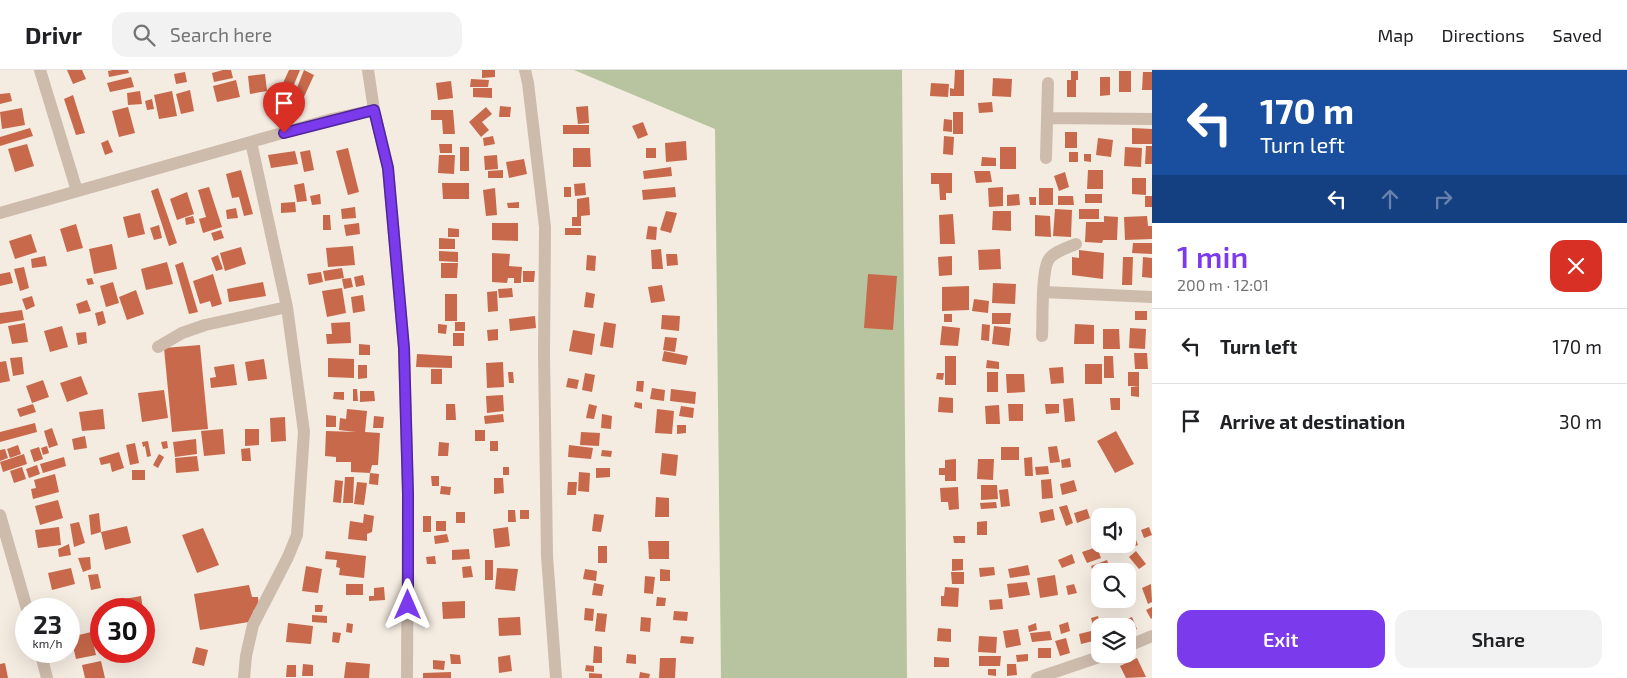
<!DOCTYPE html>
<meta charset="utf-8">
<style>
body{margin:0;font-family:"Exo 2",sans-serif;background:#f2f2f2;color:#202124;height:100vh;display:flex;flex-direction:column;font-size:19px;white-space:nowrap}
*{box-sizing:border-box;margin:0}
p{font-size:16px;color:#757577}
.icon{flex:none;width:28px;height:28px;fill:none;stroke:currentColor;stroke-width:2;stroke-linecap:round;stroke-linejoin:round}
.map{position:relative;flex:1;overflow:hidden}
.panel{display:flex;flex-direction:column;background:#fff;width:475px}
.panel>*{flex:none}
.hud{background:#1a4fa0;color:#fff;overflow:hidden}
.tools{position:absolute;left:1091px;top:438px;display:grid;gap:10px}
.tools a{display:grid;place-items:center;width:45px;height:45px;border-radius:10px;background:#fff;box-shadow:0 5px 20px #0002;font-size:25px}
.speed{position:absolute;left:15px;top:528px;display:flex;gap:10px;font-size:25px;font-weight:700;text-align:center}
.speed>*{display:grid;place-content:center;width:65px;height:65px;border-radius:50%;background:#fff;box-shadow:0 5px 20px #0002;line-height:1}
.speed small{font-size:12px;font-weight:400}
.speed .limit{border:8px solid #d22;background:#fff;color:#111}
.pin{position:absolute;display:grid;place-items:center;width:42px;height:42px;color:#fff;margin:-51px -21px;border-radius:50% 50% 50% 0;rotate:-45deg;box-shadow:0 0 5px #0007}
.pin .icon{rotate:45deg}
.me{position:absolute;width:55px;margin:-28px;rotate:0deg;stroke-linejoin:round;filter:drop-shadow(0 0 4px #0008)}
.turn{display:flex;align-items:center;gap:18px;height:105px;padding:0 25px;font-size:22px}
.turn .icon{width:65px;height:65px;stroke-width:2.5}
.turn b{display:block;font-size:35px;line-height:42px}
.lanes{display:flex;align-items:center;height:48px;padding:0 25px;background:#0003;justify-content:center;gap:25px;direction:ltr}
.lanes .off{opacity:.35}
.round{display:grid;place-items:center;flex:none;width:52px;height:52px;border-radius:15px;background:#f2f2f2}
.summary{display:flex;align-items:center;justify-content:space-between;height:85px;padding:0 25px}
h1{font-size:30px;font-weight:600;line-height:38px;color:#7c3aed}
.button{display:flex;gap:10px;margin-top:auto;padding:10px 25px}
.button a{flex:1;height:58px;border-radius:15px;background:#7c3aed;color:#fff;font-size:20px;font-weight:600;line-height:58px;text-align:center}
.button a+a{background:#f2f2f2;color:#202124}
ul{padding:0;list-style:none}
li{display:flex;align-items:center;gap:15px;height:75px;padding:0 25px;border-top:1px solid #e0e0e0}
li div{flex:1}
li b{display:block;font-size:19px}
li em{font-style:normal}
header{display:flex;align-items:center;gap:30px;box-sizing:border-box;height:70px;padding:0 25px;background:#fff;border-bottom:1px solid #e0e0e0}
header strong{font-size:24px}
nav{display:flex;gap:28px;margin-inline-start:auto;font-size:18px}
.search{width:350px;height:45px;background:#f2f2f2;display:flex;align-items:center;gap:12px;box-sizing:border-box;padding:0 18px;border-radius:15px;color:#757577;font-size:19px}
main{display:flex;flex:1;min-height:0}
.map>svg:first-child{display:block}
.green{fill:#b8c4a0}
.building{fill:#c8694b}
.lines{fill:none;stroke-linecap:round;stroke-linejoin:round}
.street{stroke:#cdbbac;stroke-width:12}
.route-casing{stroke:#51269a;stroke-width:12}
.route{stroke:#7c3aed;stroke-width:9}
</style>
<header>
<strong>Drivr</strong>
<div class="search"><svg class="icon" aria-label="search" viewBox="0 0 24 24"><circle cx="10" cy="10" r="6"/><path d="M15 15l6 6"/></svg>Search here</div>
<nav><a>Map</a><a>Directions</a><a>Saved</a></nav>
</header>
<main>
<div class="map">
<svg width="1152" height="608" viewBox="0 0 1152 608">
<rect width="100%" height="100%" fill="#f4ebe1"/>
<!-- green -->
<path class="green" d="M574 0H902L907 608H721L715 59Z"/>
<!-- building -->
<path class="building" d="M67 0H82L86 9 73 14Z
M113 0H128L129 3 109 7 108 1Z
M223 0H231L233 8 214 12 212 3Z
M289 0H300L293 17 283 13Z
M304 0 314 5 303 29 294 25Z
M482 0H495V7L482 8Z
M955 0H964V26H950V18L954 19Z
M1071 1H1078V10H1076V27H1067V10H1071Z
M1119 1H1131V22H1119Z
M185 2 187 12 176 14 174 4Z
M1143 2H1152V20H1142Z
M265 4 267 21 250 24 248 6Z
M131 7 134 17 110 22 107 13Z
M1100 7H1110V25L1100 26Z
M993 8 1012 9 1011 27 992 26Z
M471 9 489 10 488 17H470Z
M236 10 240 27 217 32 213 16Z
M451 11 453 28 438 30 436 13Z
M931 13 949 14 948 27 930 26Z
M473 18H492V28L473 27Z
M190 20 194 41 181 44 176 24Z
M140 21 142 34 128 35 127 23Z
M172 21 177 46 159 49 154 25Z
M10 23 12 31 0 34V24Z
M73 25 85 63 76 65 64 29Z
M152 29 154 39 147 40 145 31Z
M992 32 993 42 979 43 978 33Z
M500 36 511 37 510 47H499Z
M588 36 589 53 578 54 576 37Z
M128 37 135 63 119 67 112 41Z
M486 37 492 44 482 52 489 60 481 67 469 52Z
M22 38 25 55 2 59 0 42Z
M431 40H453L455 64H443L442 50H431Z
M953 42H963V64H953Z
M944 49 952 50V62L943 61Z
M643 52 648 65 638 69 632 56Z
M563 55H589V64H563Z
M30 58 33 66 0 76V67Z
M1132 58 1152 59V74H1132Z
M1065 62H1077V78H1065Z
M493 66 495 74 484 76 483 68Z
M944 66 954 67 953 85 943 84Z
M1098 68 1113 70 1111 87 1096 85Z
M108 70 113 82 105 85 101 73Z
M686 71 687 90 666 92 665 73Z
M27 74 34 96 15 102 8 79Z
M439 74H452V83H440Z
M1146 76H1152V94H1145Z
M460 77H469V101H460Z
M1000 77H1016V99H1000Z
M1125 77 1142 78 1141 97 1124 96Z
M348 78 359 122 348 125 336 81Z
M573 78H590L591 97H573Z
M646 78H656V88H646Z
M310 80 314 100 304 102 300 82Z
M295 81 298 94 271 98 268 85Z
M1069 82H1078V92H1069Z
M1084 84H1091V92L1084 91Z
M439 85H455L454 104 438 103Z
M497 85 498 99 485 100 484 86Z
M982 87 996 88V96H981Z
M524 89 527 104 509 108 506 92Z
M671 97 672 106 644 109 643 101Z
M241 100 253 144 244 146 239 127 232 128 226 104Z
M503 100V108H488V101Z
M1088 100H1103V119H1087Z
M974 101H990L992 112 976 113Z
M1065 102 1069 117 1059 121 1054 106Z
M931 103H952V123H946V130H940L939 114H931Z
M1132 108H1146V125L1132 124Z
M304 113 307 131 297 132 294 115Z
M442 113H469V129H443Z
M585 113 586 125 575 126 574 114Z
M209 117 222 157 203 163 199 149 206 147 198 120Z
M564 117H571V127H564Z
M675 117 676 127 643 130 642 120Z
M1003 117V136L989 137 988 118Z
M158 118 177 173 169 176 151 121Z
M495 118 497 145 486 146 483 120Z
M1039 118H1053V135H1039Z
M187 122 194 144 177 150 170 129Z
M320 124 321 134 312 135 310 126Z
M1019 124 1020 135 1007 136V125Z
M1085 124H1102V133H1085Z
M1058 126H1073L1074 135H1058Z
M1145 126H1152V137H1145Z
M589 127 590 145 581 146V156H572V147H577V129Z
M1029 127H1036V135H1030Z
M295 132 296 142 281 143V133Z
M519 132V138H508L507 133Z
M355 137 356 148 342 149 341 139Z
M236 138 238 148 227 149 226 140Z
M1055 139 1072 140 1071 167 1053 166Z
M1079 139H1099V149H1079Z
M666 141 677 143 671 163 660 160Z
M993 141H1011V161L992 160Z
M140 143 145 164 128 168 123 147Z
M953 144 955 174H940L939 145Z
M323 145H330L331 160H323Z
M1035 145 1050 146 1051 167 1035 166Z
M193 146 195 153 186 155 185 148Z
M1104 146 1118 147 1117 170H1103L1102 173 1085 172 1086 152H1104Z
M1147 146 1148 156H1152V169L1125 170 1124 147Z
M359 153 360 164 346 166 344 155Z
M492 153H518V171L492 170Z
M76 154 83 178 67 182 60 159Z
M159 155 162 168 154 170 150 158Z
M648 156 657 157 656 170 646 169Z
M448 158 459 159V167H448Z
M565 158H581V165H565Z
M221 160 224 168 214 171 211 163Z
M31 164 37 182 15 189 9 171Z
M439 168 455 169V179H439Z
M1133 173H1152V184L1132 183Z
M112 174 117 199 94 204 89 179Z
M353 176 355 195 328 197 326 178Z
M241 177 246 194 225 201 220 183Z
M661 179 663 199H652L651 180Z
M1000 179 1001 199 979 200 978 180Z
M1079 180 1104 183 1103 209 1072 205V187L1079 188Z
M439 181 458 182V192L439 191Z
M492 183 510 184 509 196 522 197 521 213H514V208H508L507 213 492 212Z
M666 184H677L678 195 667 196Z
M218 185 223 199 216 201 211 188Z
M587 185 596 186 595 201 586 200Z
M45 186 47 196 32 198 31 189Z
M952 186V205L939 206 938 187Z
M1123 187H1133L1132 215H1122Z
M1143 187 1152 188V208L1142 207Z
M167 192 173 214 146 220 141 199Z
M183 192 198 242 189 244 175 195Z
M441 193H458L457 208H441Z
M24 197 29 218 20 221 14 199Z
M342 198 344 208 325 211 323 201Z
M523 201H535L534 212H523Z
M10 202 13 213 0 216V204Z
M321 202 323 212 309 215 307 204Z
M213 204 222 234 212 237 210 231 200 234 193 211Z
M868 204 897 206 893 260 864 258Z
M363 205 365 215 356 217 354 207Z
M92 208 94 214 88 215 86 209Z
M351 208 353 217 344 219 342 209Z
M113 212 119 233 106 237 100 216Z
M263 212 266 226 229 232 227 219Z
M993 213 1016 214 1015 234 992 233Z
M662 215 665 231 651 233 648 217Z
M969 216V240L942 241V217Z
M342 218 346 243 327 247 322 221Z
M512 218 513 227 499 228 498 219Z
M136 220 144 244 127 250 119 227Z
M497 221 498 241 488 242 487 222Z
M586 222 595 224 593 238 584 237Z
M445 224H457V251H445Z
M363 225 365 241 353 243 351 227Z
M32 226 35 236 26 240 22 229Z
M974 229 989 231 988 243 972 241Z
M87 230 91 241 79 244 76 234Z
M22 240 24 250 0 254V243Z
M103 241 106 253 98 256 95 243Z
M1135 241H1147V250H1135Z
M992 243H1011L1010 254H992Z
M944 244H952V252H944Z
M662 245 680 246 679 261 661 259Z
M535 246 536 258 510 261 509 249Z
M350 252 351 273 327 274 326 264H332L331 253Z
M455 252H465V261H455Z
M604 252 616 254 613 278 600 276Z
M25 253 28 272 12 274 8 256Z
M438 254 447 255 446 264 438 263Z
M982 254 990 255 989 271 981 270Z
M1075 254 1094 255V274H1074Z
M62 256 68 277 50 282 44 261Z
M942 256 960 258 958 276 940 275Z
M994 256 1011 258 1009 276 992 274Z
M1130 258 1146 259 1145 279 1129 278Z
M498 259V270L488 271 487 260Z
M1103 259H1119L1120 279H1103Z
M573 260 595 264 592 285 569 281Z
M86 262 87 273 78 275 76 263Z
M453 263H464V276H453Z
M665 267 677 268 675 282 663 280Z
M359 274 370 275V285H359Z
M200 275 208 359 172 362 164 278Z
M664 281 688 286 686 295 662 291Z
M1134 283H1147L1148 299H1135Z
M417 284 452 286V298L416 297Z
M945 286H956V315H945Z
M1104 286H1113L1114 308H1104Z
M22 287 24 304 13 306 10 288Z
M328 288 354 289V308L328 307Z
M264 289 267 309 248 311 245 292Z
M987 290 999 292V299L986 298Z
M6 291 10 311 0 313V292Z
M503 292 504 317 487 318 486 293Z
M234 294 237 315 211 318 210 308 216 307 214 297Z
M1085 294H1102V314H1085Z
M358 295H367V308L358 309Z
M1063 297 1064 313 1051 314 1049 298Z
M431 299H442V314H431Z
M508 302H513L514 313H509Z
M987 302H998V322H987Z
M1128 302H1139V316H1128Z
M585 303 595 305 592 322 582 320Z
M937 303H944L943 310 936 309Z
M1006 304H1024L1025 322 1007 323Z
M81 306 88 324 67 332 60 313Z
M568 308 579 310 577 319 566 317Z
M43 310 49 327 32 333 26 316Z
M637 311H644L643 322 636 321Z
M1139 316V327L1131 326V317Z
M652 318 665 320 664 331 650 329Z
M353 319H357L358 331H353Z
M671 319 696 322 695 334 670 331Z
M164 320 168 348 142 352 138 323Z
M360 321H374L375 331 360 332Z
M334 322H344V330L333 329Z
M503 325 504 341 487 343 486 326Z
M939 327 953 328V343L938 342Z
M1073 328 1075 351 1065 352 1063 329Z
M1110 328H1120V340H1111Z
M635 332 642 333V339L634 337Z
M33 334 36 342 20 347 17 339Z
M446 334H455L456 350H446Z
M589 334 597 336 594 349 586 348Z
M1008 334H1023V351H1009Z
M1045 334H1059V343L1046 344Z
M999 335 1000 354H986L985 336Z
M681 336 694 338 693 348 679 346Z
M103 339 105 359 82 361 79 342Z
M347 339 367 341 365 362 380 363 378 395H372L370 403 379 404 378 415 369 414 370 403 351 402V392H336V387L325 386 326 361 356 362 339 360 340 348 346 349Z
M657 339 674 341 672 364 655 363Z
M503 344 504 352 485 354 484 346Z
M602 344 612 346 611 359 601 358Z
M326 345 336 346V357H326Z
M374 346 384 347 383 358H373Z
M285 347 286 371 271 372 270 348Z
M35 353 37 362 0 372V362Z
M677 355H686V363L677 364Z
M52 358 58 375 49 378 44 361Z
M223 359 225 384 204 386 201 361Z
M245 359H259V375L245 376Z
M475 360H485V371H475Z
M1116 361 1134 394 1115 403 1097 371Z
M581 362 600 363 599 376 580 375Z
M85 366 87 378 74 380 72 369Z
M196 369 197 384 175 387 173 372Z
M148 371 151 386 147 387 145 376 143 377 142 372Z
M167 371 168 378 163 379 161 372Z
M490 371H498V381H490Z
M439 372 449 373 448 386H438Z
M135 373 139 393 130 395 126 375Z
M18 375 21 384 10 388 7 379Z
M569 375 593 378 591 389 568 387Z
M47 376 49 383 43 385 41 378Z
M1057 376 1060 392 1050 393 1048 377Z
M39 377 43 389 34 392 30 380Z
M1001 377H1019V390H1001Z
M250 378 251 391H242L241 379Z
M5 379 8 388 0 391V380Z
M602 380 612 381 611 387 601 386Z
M119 382 124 398 112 402 110 393 101 395 99 388Z
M662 383 678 385 676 406 660 404Z
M24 384 27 394 3 402 0 392Z
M159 384 164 387 158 398 153 395Z
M197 386 199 401 176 403 175 388Z
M64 387 66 396 43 403 40 394Z
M1032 387 1033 406H1025L1024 388Z
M1070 388 1071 397 1062 398 1061 390Z
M956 389V411H945V405H939V398H945V390Z
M978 389H994L993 410 977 409Z
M37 395 40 404 29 408 26 399Z
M1048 396 1049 404 1036 405 1035 397Z
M22 397 26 409 14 413 10 401Z
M503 397H509V405H503Z
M596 398H610V407L596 408Z
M132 400H145V410H132Z
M579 402 590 403 589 422 578 421Z
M55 404 59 422 33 429 31 419 36 418 34 410Z
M431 406H439V416H432Z
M345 407H354L353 433H343Z
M494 408H503L504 423 494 424Z
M1051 409 1053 428 1042 429 1041 410Z
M335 410 343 411 341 433 333 432Z
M1074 410 1077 421 1062 425 1060 414Z
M357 412 367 413 364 435 354 434Z
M568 412H577L576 425H567Z
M981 415H997L998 429 981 430Z
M441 416 451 417 450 425 440 424Z
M958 417 959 439 949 440 948 432H941L940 418Z
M1008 419 1010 436 1001 437 999 420Z
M656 427 669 428V447H655Z
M58 430 63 448 40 455 35 436Z
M996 432 997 438 981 439 980 433Z
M1067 435 1073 453 1066 456 1059 437Z
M1053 439 1055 450 1041 453 1039 442Z
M1087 439 1090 448 1077 453 1074 443Z
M508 440H515L516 452H508Z
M520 440H529V449H520Z
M456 442H465V453H456Z
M99 443 101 462 127 456 131 473 105 480 101 462 91 465 89 445Z
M364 444 374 446 372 462 367 464V471L348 469 350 451 363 453Z
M594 444 604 445 601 462 592 461Z
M423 446H431V462H423Z
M436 451H446V461H436Z
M987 451V465H977V452Z
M79 452 85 473 74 477 70 454Z
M59 457 61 475 38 478 35 460Z
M508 457 510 476 495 478 493 459Z
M1131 457 1138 475 1129 479 1128 474V458Z
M1149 457 1152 465 1144 468 1141 460Z
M203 458 219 495 197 503 182 465Z
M447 464 449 472 435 474 434 466Z
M953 466H965V473H954Z
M648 471H669V489H649Z
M69 474 71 485 59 487 58 479Z
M598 476H607V493H598Z
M1097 477 1101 488 1087 493 1082 482Z
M469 479 470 489 452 490V480Z
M326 481 366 486 364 508 339 505 340 498 336 497 337 490 325 489Z
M1136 481 1146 494 1139 499 1129 487Z
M1072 484 1075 493 1062 498 1058 490Z
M435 486 436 494H427L426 487Z
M90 487 91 499 83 502 78 488Z
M952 489H963V500L952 501Z
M485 490H493V510H485Z
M1107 490 1111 501H1100V515L1098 516 1091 496Z
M1028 495 1030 505 1010 508 1008 499Z
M306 496 322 499 318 523 302 521Z
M471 496 473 507 463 508 462 497Z
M994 497 995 505 980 507 979 498Z
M71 498 75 514 52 520 48 503Z
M497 498 518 499 515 521 495 519Z
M585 499 597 501 596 511 583 509Z
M660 499 670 500V511H660Z
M951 502H964V514H952Z
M98 504 101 518 91 520 88 505Z
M1055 505 1058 525 1040 528 1037 508Z
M645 506 655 507 653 524 644 523Z
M1027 512 1030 525 1009 528 1007 514Z
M594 513 604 515 602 526 592 525Z
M346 514H363V525H346Z
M1074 514 1077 523 1068 525 1066 516Z
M1151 514 1152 532 1148 534 1142 518Z
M249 515 252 527H258L259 537 253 541 255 551 200 560 194 524Z
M384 517 385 530 369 531V526H374V518Z
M945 517 959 518 958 537 941 536V526H944Z
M141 526 143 539H121L119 530Z
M657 527 666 528 665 536H656Z
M1002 529 1003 539 990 540 989 530Z
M465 531V548L443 549 442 532Z
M315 535H323L322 542H315Z
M1152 537V548L1151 549 1146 540Z
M585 538 594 539 593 551 584 550Z
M674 541 688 542 687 551 673 550Z
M597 543 607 544 605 562 595 561Z
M312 545 327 546V553L312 552Z
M1098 546 1100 553 1093 555 1091 548Z
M520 547 521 565 499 566 498 548Z
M641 547 651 548 650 562 640 561Z
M1132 547 1137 559 1128 563V556H1124L1122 551Z
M1068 552 1070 561 1061 564 1059 555Z
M288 553 313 556 311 574 286 572Z
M347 553 353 554 352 563 346 562Z
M1036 553 1037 560 1029 562 1028 556Z
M938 558 951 559V572L937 571Z
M1018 559 1021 575 1006 578 1003 561Z
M1095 560 1097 570 1081 574 1079 564Z
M1050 561 1052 570 1032 572 1030 563Z
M91 562 96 585 76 589 71 567Z
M333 562 341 563 339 573 332 572Z
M144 564H146L148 579 144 580Z
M681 566 694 567 693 574 680 573Z
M979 566 997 567 996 583 978 582Z
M1066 568 1070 583 1060 586 1055 571Z
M594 576 602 577V593H593Z
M196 577 208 580 204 596 192 593Z
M1038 578H1051V588H1038Z
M450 584 460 585 461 594H451Z
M627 584 636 585V594L626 593Z
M1028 584V591L1017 592 1016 585Z
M510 585 512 601 499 603 498 587Z
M979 586H1001L1000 596H979Z
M934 587 949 588V597H934Z
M660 588H676L675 608H659Z
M1137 588 1146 607 1126 608 1120 596Z
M433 590 445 591 444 600 433 599Z
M101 591 105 608H85L82 595Z
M346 592 370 594 369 608H344Z
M5 593 8 608H0V594Z
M303 594 313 595V606H302Z
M1007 594H1016L1017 605 1007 606Z
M287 595H296V607H286Z
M586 595 594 596V602L585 601Z
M988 599H996V606L988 605Z
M451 602V608H423V603Z
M640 602 650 604 649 608H639Z
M589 603 602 604V608H589Z"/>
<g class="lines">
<!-- street -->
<path class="street" d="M40 0 77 121
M368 0 374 40 388 98 404 278 408 424 407 608
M525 0 528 13 545 157 544 285 547 486 556 608
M1047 48 1152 49
M1046 88 1048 13
M0 143 332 49 374 40
M1044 222 1152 227
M1042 266C1043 251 1041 200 1049 189 1055 181 1067 178 1076 174
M158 277 182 263 205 255 287 237
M0 445 27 539
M1128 576 1152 566
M40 581 47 608
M244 608 246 586 253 555 288 487 297 465 304 362 287 237 251 72
M1037 608 1108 584"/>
</g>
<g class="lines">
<!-- route casing -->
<g class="route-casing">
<path id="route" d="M284 63 374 40 388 98 404 278 408 424V535"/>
</g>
<!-- route -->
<use href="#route" class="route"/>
</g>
</svg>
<div class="tools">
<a><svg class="icon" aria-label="sound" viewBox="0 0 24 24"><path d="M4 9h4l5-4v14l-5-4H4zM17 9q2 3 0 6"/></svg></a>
<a><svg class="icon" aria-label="search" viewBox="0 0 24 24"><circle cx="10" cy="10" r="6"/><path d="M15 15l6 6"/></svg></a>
<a><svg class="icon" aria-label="layers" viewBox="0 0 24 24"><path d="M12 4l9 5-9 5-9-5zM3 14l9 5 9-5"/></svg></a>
</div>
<div class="speed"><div>23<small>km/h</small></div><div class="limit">30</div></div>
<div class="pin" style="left:284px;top:63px;background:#d93025"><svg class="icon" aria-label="arrive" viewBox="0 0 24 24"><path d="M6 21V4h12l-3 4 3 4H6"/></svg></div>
<svg class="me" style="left:408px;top:535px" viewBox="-20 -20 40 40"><path d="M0-17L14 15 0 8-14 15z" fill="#7c3aed" stroke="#fff" stroke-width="4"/></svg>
</div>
<section class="panel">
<div class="hud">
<div class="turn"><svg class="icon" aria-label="left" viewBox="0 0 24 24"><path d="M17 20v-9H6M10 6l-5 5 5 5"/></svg><div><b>170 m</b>Turn left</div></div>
<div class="lanes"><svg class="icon" aria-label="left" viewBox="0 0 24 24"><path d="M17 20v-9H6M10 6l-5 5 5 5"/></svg><svg class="icon off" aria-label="ahead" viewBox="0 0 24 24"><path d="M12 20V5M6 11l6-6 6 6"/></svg><svg class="icon off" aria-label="right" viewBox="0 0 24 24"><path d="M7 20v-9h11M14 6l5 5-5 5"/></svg></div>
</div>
<div class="summary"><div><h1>1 min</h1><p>200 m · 12:01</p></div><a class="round" style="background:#d93025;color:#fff"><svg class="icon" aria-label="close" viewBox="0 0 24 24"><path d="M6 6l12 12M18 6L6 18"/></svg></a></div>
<ul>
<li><svg class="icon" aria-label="left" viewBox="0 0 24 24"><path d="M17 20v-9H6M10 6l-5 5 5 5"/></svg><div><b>Turn left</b></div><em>170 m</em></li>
<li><svg class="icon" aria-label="arrive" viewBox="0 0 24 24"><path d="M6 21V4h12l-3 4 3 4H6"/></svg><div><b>Arrive at destination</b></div><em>30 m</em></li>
</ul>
<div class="button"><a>Exit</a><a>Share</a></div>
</section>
</main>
